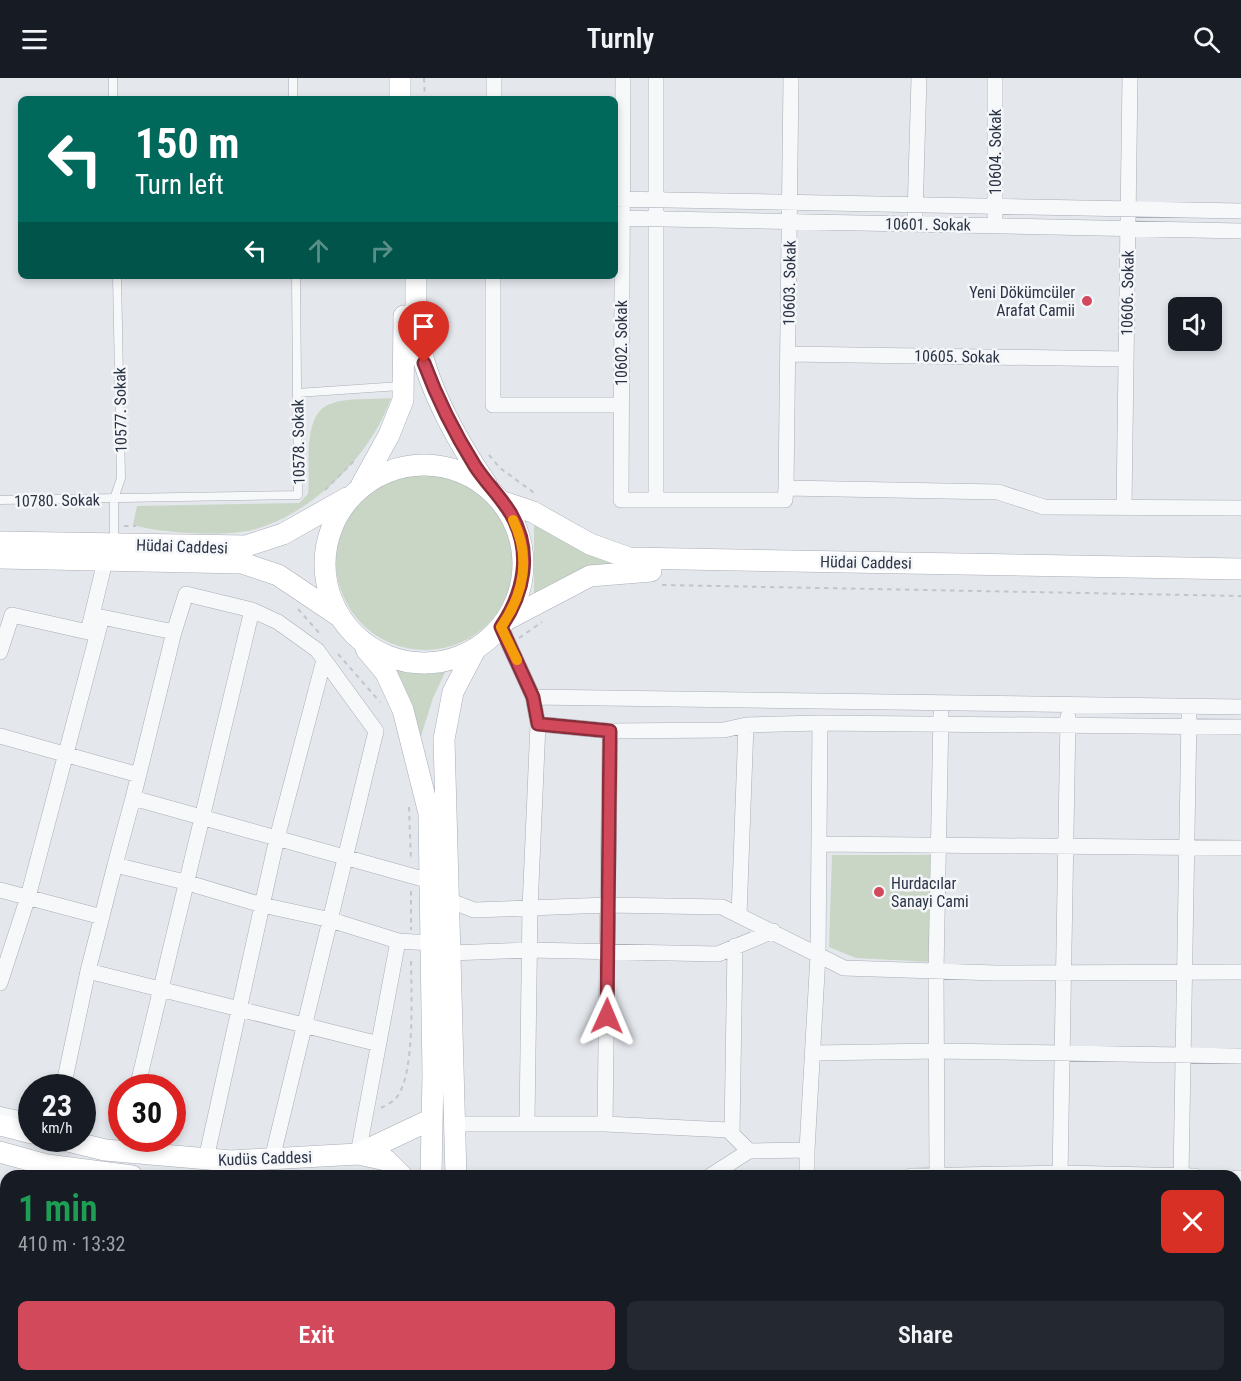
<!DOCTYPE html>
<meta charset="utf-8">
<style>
body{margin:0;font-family:"Roboto Condensed",sans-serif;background:#242831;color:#f1f3f6;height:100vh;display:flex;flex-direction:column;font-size:22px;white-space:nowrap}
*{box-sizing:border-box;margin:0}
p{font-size:20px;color:#9ea1a6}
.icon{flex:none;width:33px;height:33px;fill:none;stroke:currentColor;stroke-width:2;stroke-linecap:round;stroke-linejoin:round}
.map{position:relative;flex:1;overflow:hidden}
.sheet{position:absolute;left:0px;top:1092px;width:1242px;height:212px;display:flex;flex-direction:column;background:#171b24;border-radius:18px 18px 0 0;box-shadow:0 3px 9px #0003}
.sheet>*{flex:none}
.guide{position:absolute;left:18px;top:18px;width:600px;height:183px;border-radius:9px;box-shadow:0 3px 9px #0003;background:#00695c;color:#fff;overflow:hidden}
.buttons{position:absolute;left:1168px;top:219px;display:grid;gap:12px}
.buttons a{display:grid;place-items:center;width:54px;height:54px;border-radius:9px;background:#171b24;box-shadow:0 3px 9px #0003;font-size:30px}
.speed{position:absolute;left:18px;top:996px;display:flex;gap:12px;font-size:30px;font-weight:700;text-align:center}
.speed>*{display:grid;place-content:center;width:78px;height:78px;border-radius:50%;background:#171b24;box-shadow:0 3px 9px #0003;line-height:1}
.speed small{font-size:15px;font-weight:400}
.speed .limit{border:9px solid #d22;background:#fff;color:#111}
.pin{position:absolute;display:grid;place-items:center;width:51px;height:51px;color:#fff;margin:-62px -26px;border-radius:50% 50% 50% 0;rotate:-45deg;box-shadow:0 0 6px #0007}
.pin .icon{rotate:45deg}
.me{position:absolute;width:66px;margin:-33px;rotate:1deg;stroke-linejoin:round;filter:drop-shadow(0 0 4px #0008)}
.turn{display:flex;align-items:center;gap:21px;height:126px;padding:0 18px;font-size:27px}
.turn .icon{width:78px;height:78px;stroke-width:2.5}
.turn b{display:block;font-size:42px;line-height:51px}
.lanes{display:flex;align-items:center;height:57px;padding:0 18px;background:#0003;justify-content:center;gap:30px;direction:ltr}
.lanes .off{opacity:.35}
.round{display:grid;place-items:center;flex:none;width:63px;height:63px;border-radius:9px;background:#242831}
.overview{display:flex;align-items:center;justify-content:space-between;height:102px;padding:0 18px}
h1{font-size:36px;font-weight:600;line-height:45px;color:#1e9e55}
.cta{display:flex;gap:12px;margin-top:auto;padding:12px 18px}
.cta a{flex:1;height:69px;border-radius:9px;background:#d1495b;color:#fff;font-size:24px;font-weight:600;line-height:69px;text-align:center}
.cta a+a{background:#242831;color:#f1f3f6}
header{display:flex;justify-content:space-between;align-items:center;height:78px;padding:0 18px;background:#171b24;font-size:27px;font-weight:600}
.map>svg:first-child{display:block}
.green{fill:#c9d6c5}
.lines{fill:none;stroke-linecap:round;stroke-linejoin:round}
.lane-casing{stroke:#a9aeb7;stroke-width:9}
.street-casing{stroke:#a9aeb7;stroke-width:16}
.secondary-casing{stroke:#a9aeb7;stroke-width:22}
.path{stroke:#c2c5cb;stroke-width:2;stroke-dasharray:4.5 4.5;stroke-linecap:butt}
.lane{stroke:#f7f8fa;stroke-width:8}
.street{stroke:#f7f8fa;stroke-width:15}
.secondary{stroke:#fff;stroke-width:21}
.route-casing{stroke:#882f3b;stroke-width:15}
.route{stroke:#d1495b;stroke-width:10}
.slow{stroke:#f59e0b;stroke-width:10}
.poi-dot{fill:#d1495b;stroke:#f4f6f9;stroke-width:2}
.labels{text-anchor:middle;stroke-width:5;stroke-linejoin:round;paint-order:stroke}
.street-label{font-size:16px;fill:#2b3445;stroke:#f4f6f9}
.poi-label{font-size:16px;fill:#2b3445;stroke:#f4f6f9;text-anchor:end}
</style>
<header><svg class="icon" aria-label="menu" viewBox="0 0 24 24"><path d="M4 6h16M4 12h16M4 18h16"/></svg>Turnly<svg class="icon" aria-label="search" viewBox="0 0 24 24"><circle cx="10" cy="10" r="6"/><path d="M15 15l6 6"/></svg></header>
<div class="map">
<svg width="1241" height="1303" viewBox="0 0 1241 1303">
<rect width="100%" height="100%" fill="#e4e7ec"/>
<!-- green -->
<path class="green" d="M391 320C371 378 311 437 252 452 223 459 161 455 133 447L137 428 299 425 308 416C311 392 301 336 330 326 347 319 372 322 391 320Z
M336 483a89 89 0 1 1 178 0a89 89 0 1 1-178 0Z
M534 443 619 483 573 496 534 518Z
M382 580 413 588 449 586 433 620 421 658 405 616Z
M832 777H933L931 884 856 880 829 869Z
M598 1298H1137V1303H606Z"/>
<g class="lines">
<!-- lane casing -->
<g class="lane-casing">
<path id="lane" d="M113 0V21
M293 0V21
M297 315 400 308
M0 422 298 417 296 198
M114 464V421L121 400 117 198
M0 1033 32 1040"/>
</g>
<!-- street casing -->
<g class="street-casing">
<path id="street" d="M623 0 621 422H785L786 410 998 414 1044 429 1241 430
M494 21V0
M615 121 1241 133
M915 137 919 0
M995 139V0
M615 140 1241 153
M493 198V327H621
M788 276 1126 281
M786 410 791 0
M656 422V0
M1124 429 1130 0
M92 537 174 554 186 516 252 532 278 544 317 572 376 653 272 1081
M501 549 533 619 538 646 530 830 527 1044
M174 554 133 720 430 803
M0 574 12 537 88 554 105 483
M533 619 1241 629
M538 646 610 653 724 652 746 647 820 645 1241 649
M0 658 139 697
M820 766 1241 770
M115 787 133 720
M0 812 102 839
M448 822 474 832 608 827 722 829 844 890 996 895 1241 894
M739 837 746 647
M450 875 529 872 718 876 773 853
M88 893 379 966
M0 905 28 819 102 539
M813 975 937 973 1241 978
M63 1010 88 893 115 787 185 804 262 827 331 842 398 863
M137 1010 252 532
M454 1046H605L728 1052 749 1073 807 1072 818 877 820 645
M605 1046 610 653
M732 1056 735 868
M807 1072V1098
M358 1076 398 863 431 865
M206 1081 277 760 324 582
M710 1098 749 1073
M911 1098 1061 1095 1195 1098
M937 1098 936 893 941 636
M1060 1098 1068 639
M1181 1098 1189 639
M1236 1100H1241
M0 1160 6 1161
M1236 1230H1241
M194 1298 216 1303
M527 1298 550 1303
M564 1298 567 1303
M116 1303 117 1298
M235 1303 236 1298
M319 1303 321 1298"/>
</g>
<!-- secondary casing -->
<g class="secondary-casing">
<path id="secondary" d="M400 0V21
M416 198C416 221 415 245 420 267 429 312 460 368 486 405
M325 486a99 99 0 1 1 198 0a99 99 0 1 1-198 0Z
M362 406 389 357 403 322 404 238
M503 424 533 434 590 466 629 480 1241 491
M0 464 246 468 283 456 347 420
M0 480 242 485 278 497 339 538
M506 542 590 498 651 493
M366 571 386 595 403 632 429 735 433 997 431 1098
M0 1047 32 1055
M56 1060 105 1072 231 1083 358 1076 432 1041
M0 1074 47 1087 132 1098
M358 1076 386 1082 402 1098
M456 1098 444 661 453 614 476 570
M406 1303 407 1298
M431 1303 432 1298"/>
</g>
<!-- path -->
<path class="path" d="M424 0 425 21
M489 377 500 390 537 417
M325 412 355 382
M124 448H136
M662 507 1241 518
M298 531 320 556
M519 560 542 544
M338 576 380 624
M404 594 443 595
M409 729 411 783
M411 813V852
M381 1030C386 1027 393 1024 396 1020 416 998 411 909 411 879"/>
<!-- lane -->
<use href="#lane" class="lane"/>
<!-- street -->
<use href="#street" class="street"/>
<!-- secondary -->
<use href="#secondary" class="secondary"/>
</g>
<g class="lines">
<!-- route casing -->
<g class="route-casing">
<path id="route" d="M424 285C437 320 455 356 475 388 486 405 501 419 511 436 533 474 524 515 501 549L533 619 538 646 610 653 607 938"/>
</g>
<!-- route -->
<use href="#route" class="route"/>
<!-- slow -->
<path class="slow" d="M513 442C531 479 524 516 501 549L517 582"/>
</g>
<!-- markers -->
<g class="poi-dot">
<circle cx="1087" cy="223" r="6"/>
<circle cx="879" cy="814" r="6"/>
</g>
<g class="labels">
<!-- street labels -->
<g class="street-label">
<text transform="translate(995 74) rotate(-90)" y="6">10604. Sokak</text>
<text transform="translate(928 146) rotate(1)" y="6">10601. Sokak</text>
<text transform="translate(789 205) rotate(-89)" y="6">10603. Sokak</text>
<text transform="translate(1127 215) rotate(-89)" y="6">10606. Sokak</text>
<text transform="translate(621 265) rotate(-90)" y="6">10602. Sokak</text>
<text transform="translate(957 278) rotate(1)" y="6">10605. Sokak</text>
<text transform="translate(120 332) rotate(-91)" y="6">10577. Sokak</text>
<text transform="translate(298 364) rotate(-91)" y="6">10578. Sokak</text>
<text transform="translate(57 422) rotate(-1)" y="6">10780. Sokak</text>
<text transform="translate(182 468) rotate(2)" y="6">Hüdai Caddesi</text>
<text transform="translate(866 484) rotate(1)" y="6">Hüdai Caddesi</text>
<text transform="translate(265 1080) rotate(-2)" y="6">Kudüs Caddesi</text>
</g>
<!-- poi labels -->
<g class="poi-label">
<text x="1075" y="220">Yeni Dökümcüler<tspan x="1075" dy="18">Arafat Camii</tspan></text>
<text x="891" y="811" text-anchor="start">Hurdacılar<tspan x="891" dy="18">Sanayi Cami</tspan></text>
</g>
</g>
</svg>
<div class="buttons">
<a><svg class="icon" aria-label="sound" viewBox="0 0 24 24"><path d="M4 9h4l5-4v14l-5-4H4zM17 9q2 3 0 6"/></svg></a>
</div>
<div class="speed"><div>23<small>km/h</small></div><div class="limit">30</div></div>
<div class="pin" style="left:424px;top:285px;background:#d93025"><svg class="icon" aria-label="arrive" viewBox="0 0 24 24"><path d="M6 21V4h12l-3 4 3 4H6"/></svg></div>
<svg class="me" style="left:607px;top:938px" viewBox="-20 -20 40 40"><path d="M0-17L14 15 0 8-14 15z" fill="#d1495b" stroke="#fff" stroke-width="4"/></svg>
<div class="guide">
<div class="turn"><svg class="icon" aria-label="left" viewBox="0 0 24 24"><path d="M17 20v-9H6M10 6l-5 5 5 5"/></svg><div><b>150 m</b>Turn left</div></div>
<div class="lanes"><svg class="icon" aria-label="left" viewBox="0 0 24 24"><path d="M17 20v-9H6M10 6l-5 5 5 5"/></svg><svg class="icon off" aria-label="ahead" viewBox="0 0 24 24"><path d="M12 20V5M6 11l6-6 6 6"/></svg><svg class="icon off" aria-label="right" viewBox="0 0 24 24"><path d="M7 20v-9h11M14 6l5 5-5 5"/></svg></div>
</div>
<section class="sheet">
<div class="overview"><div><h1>1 min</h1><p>410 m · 13:32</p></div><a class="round" style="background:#d93025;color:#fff"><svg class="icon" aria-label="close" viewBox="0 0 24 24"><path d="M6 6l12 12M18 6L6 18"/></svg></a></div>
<div class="cta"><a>Exit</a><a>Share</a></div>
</section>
</div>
